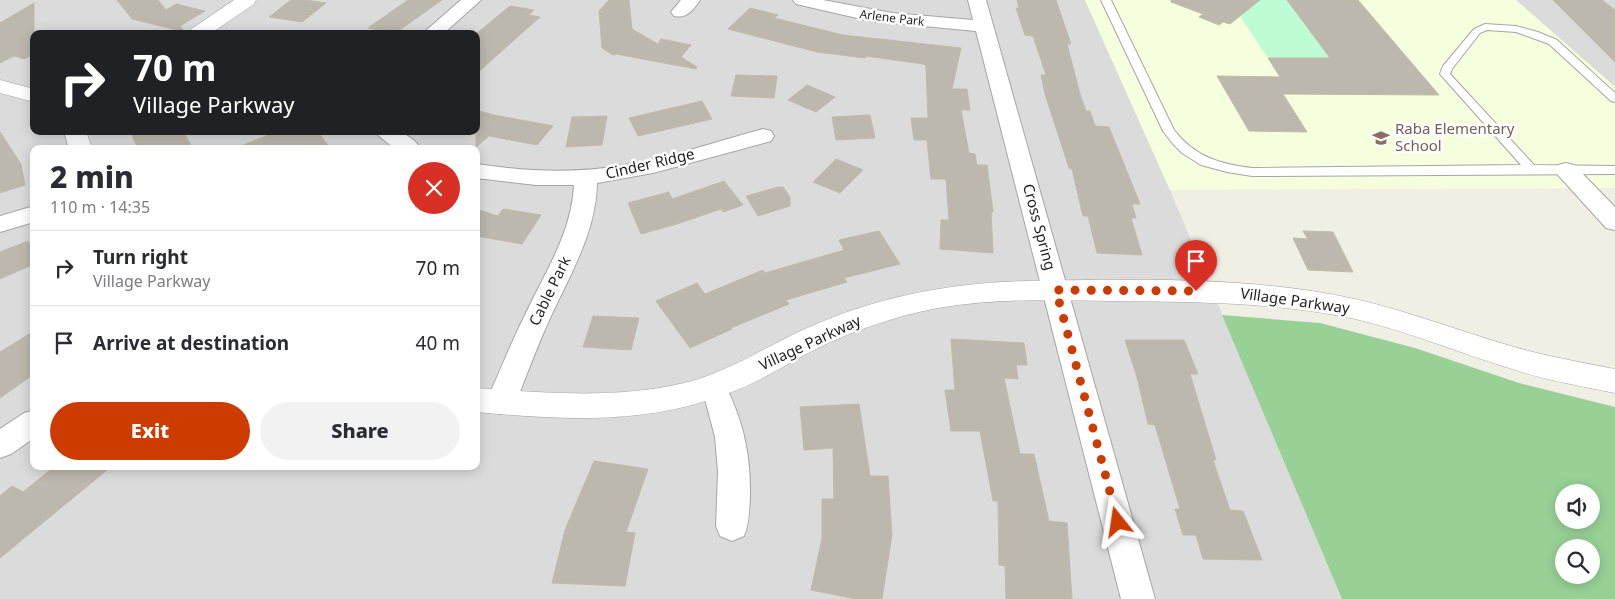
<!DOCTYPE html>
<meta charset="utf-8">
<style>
body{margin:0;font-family:"Noto Sans",sans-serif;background:#f2f2f3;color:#2b2b33;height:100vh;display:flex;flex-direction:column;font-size:19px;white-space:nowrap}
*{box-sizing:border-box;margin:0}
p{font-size:16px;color:#7c7c81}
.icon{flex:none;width:28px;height:28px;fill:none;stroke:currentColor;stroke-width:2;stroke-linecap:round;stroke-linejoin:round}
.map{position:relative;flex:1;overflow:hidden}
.sheet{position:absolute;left:30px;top:145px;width:450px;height:325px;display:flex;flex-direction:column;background:#fff;border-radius:10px;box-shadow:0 2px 12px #0003}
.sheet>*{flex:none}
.hud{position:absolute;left:30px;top:30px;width:450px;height:105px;border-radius:10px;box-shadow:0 2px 12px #0003;background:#202124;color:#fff;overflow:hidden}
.buttons{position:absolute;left:1555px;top:484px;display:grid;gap:10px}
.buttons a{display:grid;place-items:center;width:45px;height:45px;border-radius:50%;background:#fff;box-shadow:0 2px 12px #0003;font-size:25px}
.pin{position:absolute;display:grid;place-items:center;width:42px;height:42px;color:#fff;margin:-51px -21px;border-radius:50% 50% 50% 0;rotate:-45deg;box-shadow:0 0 5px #0007}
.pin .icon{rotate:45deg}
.me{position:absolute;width:55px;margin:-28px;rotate:345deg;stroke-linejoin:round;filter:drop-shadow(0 0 4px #0008)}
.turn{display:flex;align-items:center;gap:18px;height:105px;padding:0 20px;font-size:22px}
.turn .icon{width:65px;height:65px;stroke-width:2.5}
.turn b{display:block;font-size:35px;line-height:42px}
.round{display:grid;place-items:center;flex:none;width:52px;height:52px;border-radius:26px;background:#f2f2f3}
.head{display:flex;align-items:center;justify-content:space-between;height:85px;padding:0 20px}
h1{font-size:30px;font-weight:800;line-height:38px}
.primary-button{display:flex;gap:10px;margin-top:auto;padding:10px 20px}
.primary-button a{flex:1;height:58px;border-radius:30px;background:#cc3b00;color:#fff;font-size:20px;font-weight:800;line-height:58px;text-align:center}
.primary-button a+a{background:#f2f2f3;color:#2b2b33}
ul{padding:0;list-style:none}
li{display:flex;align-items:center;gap:15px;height:75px;padding:0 20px;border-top:1px solid #e1e1e2}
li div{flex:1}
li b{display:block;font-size:19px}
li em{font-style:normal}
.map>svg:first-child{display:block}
.residential{fill:#dcdbdb;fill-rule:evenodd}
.education{fill:#f5ffdd}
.forest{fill:#97d196;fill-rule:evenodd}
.park{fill:#befcd5}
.building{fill:#bcb8ad;stroke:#c2baa5}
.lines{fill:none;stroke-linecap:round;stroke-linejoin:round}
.service-casing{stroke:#a5a5a5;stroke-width:2}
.minor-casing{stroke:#a5a5a5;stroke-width:2}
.tertiary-casing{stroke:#a5a5a5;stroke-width:1}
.service{fill:#fff;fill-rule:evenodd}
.minor{fill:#fff;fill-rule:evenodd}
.tertiary{fill:#fff;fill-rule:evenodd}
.route{stroke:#cc3b00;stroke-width:9;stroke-dasharray:0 16.2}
.labels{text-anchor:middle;stroke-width:5;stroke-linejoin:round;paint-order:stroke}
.far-street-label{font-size:12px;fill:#1e1e1e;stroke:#fff}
.education-label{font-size:15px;fill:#785e54;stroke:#fff;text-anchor:start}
.street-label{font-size:15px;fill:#1e1e1e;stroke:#fff}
</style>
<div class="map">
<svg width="1615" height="599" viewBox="0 0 1615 599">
<rect width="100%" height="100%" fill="#f0efe4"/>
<!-- residential -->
<path class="residential" d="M0 0H1085L1170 190 1342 599H0ZM34 34H476V131H34ZM34 149H476V466H34Z
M1516 0H1615V87Z"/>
<!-- education -->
<path class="education" d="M1085 0H1516L1615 87V188L1170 190Z"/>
<!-- forest -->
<path class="forest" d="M1222 315 1320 323 1415 348 1519 383 1615 407V599H1342ZM1564 492H1591V520H1564ZM1564 548H1591V575H1564Z"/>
<!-- park -->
<path class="park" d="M1260 0H1287L1330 58H1268L1240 16Z"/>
<!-- building -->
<path class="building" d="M117 0H158L166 10 176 4 205 11 180 26 185 32 132 19Z
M291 0H305L326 3 302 22 269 17Z
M408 0H442L394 34 368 28Z
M609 0H629L632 29 658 44 661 39 691 45 681 57 697 67 696 69 616 54 613 55 602 48 599 11Z
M1017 0H1056L1071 44H1067L1080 94 1086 111H1090L1095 126 1109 127 1140 204H1132L1136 218H1131L1142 255 1097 253 1088 216H1083L1072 169 1069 168 1045 94 1041 75H1046L1033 36 1025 35 1016 8H1019Z
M1171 0H1260L1230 24 1223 22 1219 25 1199 17 1203 14 1171 2Z
M1287 0H1358L1439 95 1283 94 1307 132 1249 131 1217 76 1280 77 1268 58H1330Z
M1553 0H1602L1615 10V62Z
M34 3V54L24 59 14 56 0 63V23Z
M510 6 534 10 529 15 540 17 476 74V34Z
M750 8 778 15 774 18 843 35 961 48 952 89H967L970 110H961L969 153 975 154 977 165H987L993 212H991L993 253 940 249 941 220H949L946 179H931L927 140H914L911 118H928L926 66 923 64 866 56 865 58 817 52 728 29Z
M736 75 777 76 774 98 731 96Z
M807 85 835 97 816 112 788 100Z
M702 101 712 119 638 136 629 118Z
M476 110 494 115 553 126 537 145 489 136 476 147Z
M870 115 875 138 836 140 832 117Z
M607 116 602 145 566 147 572 117Z
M130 131H183L193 149H138Z
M279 131H317L331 149H238V147Z
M0 132 21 164 25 185 0 193Z
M836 159 863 170 840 193 813 182Z
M724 181 743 205 723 212 721 209 677 224 641 234 628 203 669 192 672 199Z
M778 187H783L790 197V206L758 216 746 196Z
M476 209 498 216 503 209 541 215 522 244 476 236Z
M879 231 900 264 844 278 847 282 786 300 789 304 731 328 732 329 690 348 656 301 697 283 705 294 763 270 765 273 844 250 839 240Z
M1303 231 1333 232 1353 272 1308 270 1293 238 1308 239Z
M28 241 34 251V264L0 279V252Z
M593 316 639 318 631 350 583 347Z
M34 331V374L0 398V352Z
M951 339 1024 343 1027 365H1016L1018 379 1004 378 1020 454H1034L1049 521 1067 523 1072 599H1006L1005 566 999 565 998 501H993L980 431H951L945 390H955Z
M1125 340H1184L1198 374H1190L1216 460H1213L1230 510 1243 511 1262 560 1203 559 1196 535H1183L1175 509H1180L1155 425 1148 424 1137 377Z
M859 404 870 476H888L892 535 882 599H856L811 590 822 538V499H834L833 448 804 450 800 407Z
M594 461 648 469 626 532 635 533 625 586 552 583 565 530Z
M55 466H112L0 558V496L12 486 23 492Z"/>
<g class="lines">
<!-- service casing -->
<g class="service-casing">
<path id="service" d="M1101 0H1111L1174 130C1195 157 1220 164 1252 168L1521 165 1440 74 1443 66 1474 29 1485 24 1516 26 1538 32 1557 40 1615 93V102L1611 101 1549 44 1516 32 1487 30 1480 33 1452 69 1450 74 1534 165 1615 166V174L1252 176 1227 172 1201 165 1182 153 1173 144 1163 131Z"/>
</g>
<!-- minor casing -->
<g class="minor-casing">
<path id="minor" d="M461 0H481L443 34H422Z
M681 0H700C693 10 687 19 674 16L671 12Z
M793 0H823L892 13 973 20 968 0H986L1155 599H1121L976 31 870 21 796 4Z
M763 129 771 131 774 136 771 141 653 173 597 183C596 232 571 273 551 316 538 344 527 374 516 402L511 410 501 414 491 410 486 402C499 374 510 345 524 317 544 274 572 233 574 185H536L476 178V164C523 171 571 174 618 166 667 159 715 142 763 129Z
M373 131C393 131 409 130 421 149H395Z
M1566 163 1574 165 1615 207V230L1606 228 1558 175 1555 170 1558 165Z
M34 206V222L0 232V216Z
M712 376 722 379C743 419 751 453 750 499 749 512 749 524 744 536L732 541 720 536 716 526 718 472 715 437 706 403 698 387 702 379Z
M34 410V438L11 454 0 458V429L24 413Z"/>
</g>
<!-- tertiary casing -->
<g class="tertiary-casing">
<path id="tertiary" d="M234 0H256L254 4 210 34H187L190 30Z
M0 80 34 89V102L0 93Z
M64 131H86L92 149H69Z
M1026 281C1133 279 1251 276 1355 299 1408 311 1459 331 1511 346 1545 356 1580 362 1615 369V393C1580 386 1546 380 1512 369 1459 353 1408 331 1355 319 1276 302 1195 302 1114 301 1056 300 996 298 938 308 896 316 854 330 816 349 786 364 758 383 726 394 645 425 562 420 476 412V388C546 393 616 399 684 383 727 373 765 347 805 329 875 297 949 283 1026 281Z"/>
</g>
<!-- service -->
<use href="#service" class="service"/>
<!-- minor -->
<use href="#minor" class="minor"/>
<!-- tertiary -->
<use href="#tertiary" class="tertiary"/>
</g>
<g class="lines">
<!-- route -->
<path class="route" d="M1118 522 1056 290 1196 291"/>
</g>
<!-- icons -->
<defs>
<g id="school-bare" transform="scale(1.35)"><path d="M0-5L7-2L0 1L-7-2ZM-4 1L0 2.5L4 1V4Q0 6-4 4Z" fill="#8d6e63" stroke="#fff" stroke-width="2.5" paint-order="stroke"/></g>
</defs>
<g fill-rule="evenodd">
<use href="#school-bare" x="1381" y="138"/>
</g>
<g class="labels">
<!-- far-street labels -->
<g class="far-street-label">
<text transform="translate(892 18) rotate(7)" y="4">Arlene Park</text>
</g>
<!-- education labels -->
<g class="education-label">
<text x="1395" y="134">Raba Elementary<tspan x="1395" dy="17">School</tspan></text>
</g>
<!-- street labels -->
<g class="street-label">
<text transform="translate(650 164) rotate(-13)" y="5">Cinder Ridge</text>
<text transform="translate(1039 227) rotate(75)" y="5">Cross Spring</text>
<text transform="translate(550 291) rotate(-64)" y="5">Cable Park</text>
<text transform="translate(1295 301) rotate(8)" y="5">Village Parkway</text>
<text transform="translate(810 343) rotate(-25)" y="5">Village Parkway</text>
</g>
</g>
</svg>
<div class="buttons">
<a><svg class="icon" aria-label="sound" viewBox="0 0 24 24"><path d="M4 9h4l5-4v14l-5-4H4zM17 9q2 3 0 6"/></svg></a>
<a><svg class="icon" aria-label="search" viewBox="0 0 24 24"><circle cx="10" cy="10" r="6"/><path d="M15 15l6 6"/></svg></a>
</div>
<div class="pin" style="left:1196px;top:291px;background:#d93025"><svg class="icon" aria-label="arrive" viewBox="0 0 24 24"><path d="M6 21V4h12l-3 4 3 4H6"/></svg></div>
<svg class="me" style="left:1118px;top:522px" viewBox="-20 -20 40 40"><path d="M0-17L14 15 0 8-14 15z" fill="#cc3b00" stroke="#fff" stroke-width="4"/></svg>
<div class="hud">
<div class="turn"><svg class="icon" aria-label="right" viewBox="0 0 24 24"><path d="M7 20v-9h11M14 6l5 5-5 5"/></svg><div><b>70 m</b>Village Parkway</div></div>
</div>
<section class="sheet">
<div class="head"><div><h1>2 min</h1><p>110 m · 14:35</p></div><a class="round" style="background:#d93025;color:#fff"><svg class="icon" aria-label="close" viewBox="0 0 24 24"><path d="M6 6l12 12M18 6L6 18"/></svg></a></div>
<ul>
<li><svg class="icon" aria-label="right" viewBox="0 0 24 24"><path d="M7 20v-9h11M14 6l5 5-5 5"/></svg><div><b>Turn right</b><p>Village Parkway</p></div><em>70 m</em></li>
<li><svg class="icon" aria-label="arrive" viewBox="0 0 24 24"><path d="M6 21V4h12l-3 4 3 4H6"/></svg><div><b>Arrive at destination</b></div><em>40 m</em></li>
</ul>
<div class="primary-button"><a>Exit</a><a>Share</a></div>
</section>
</div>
